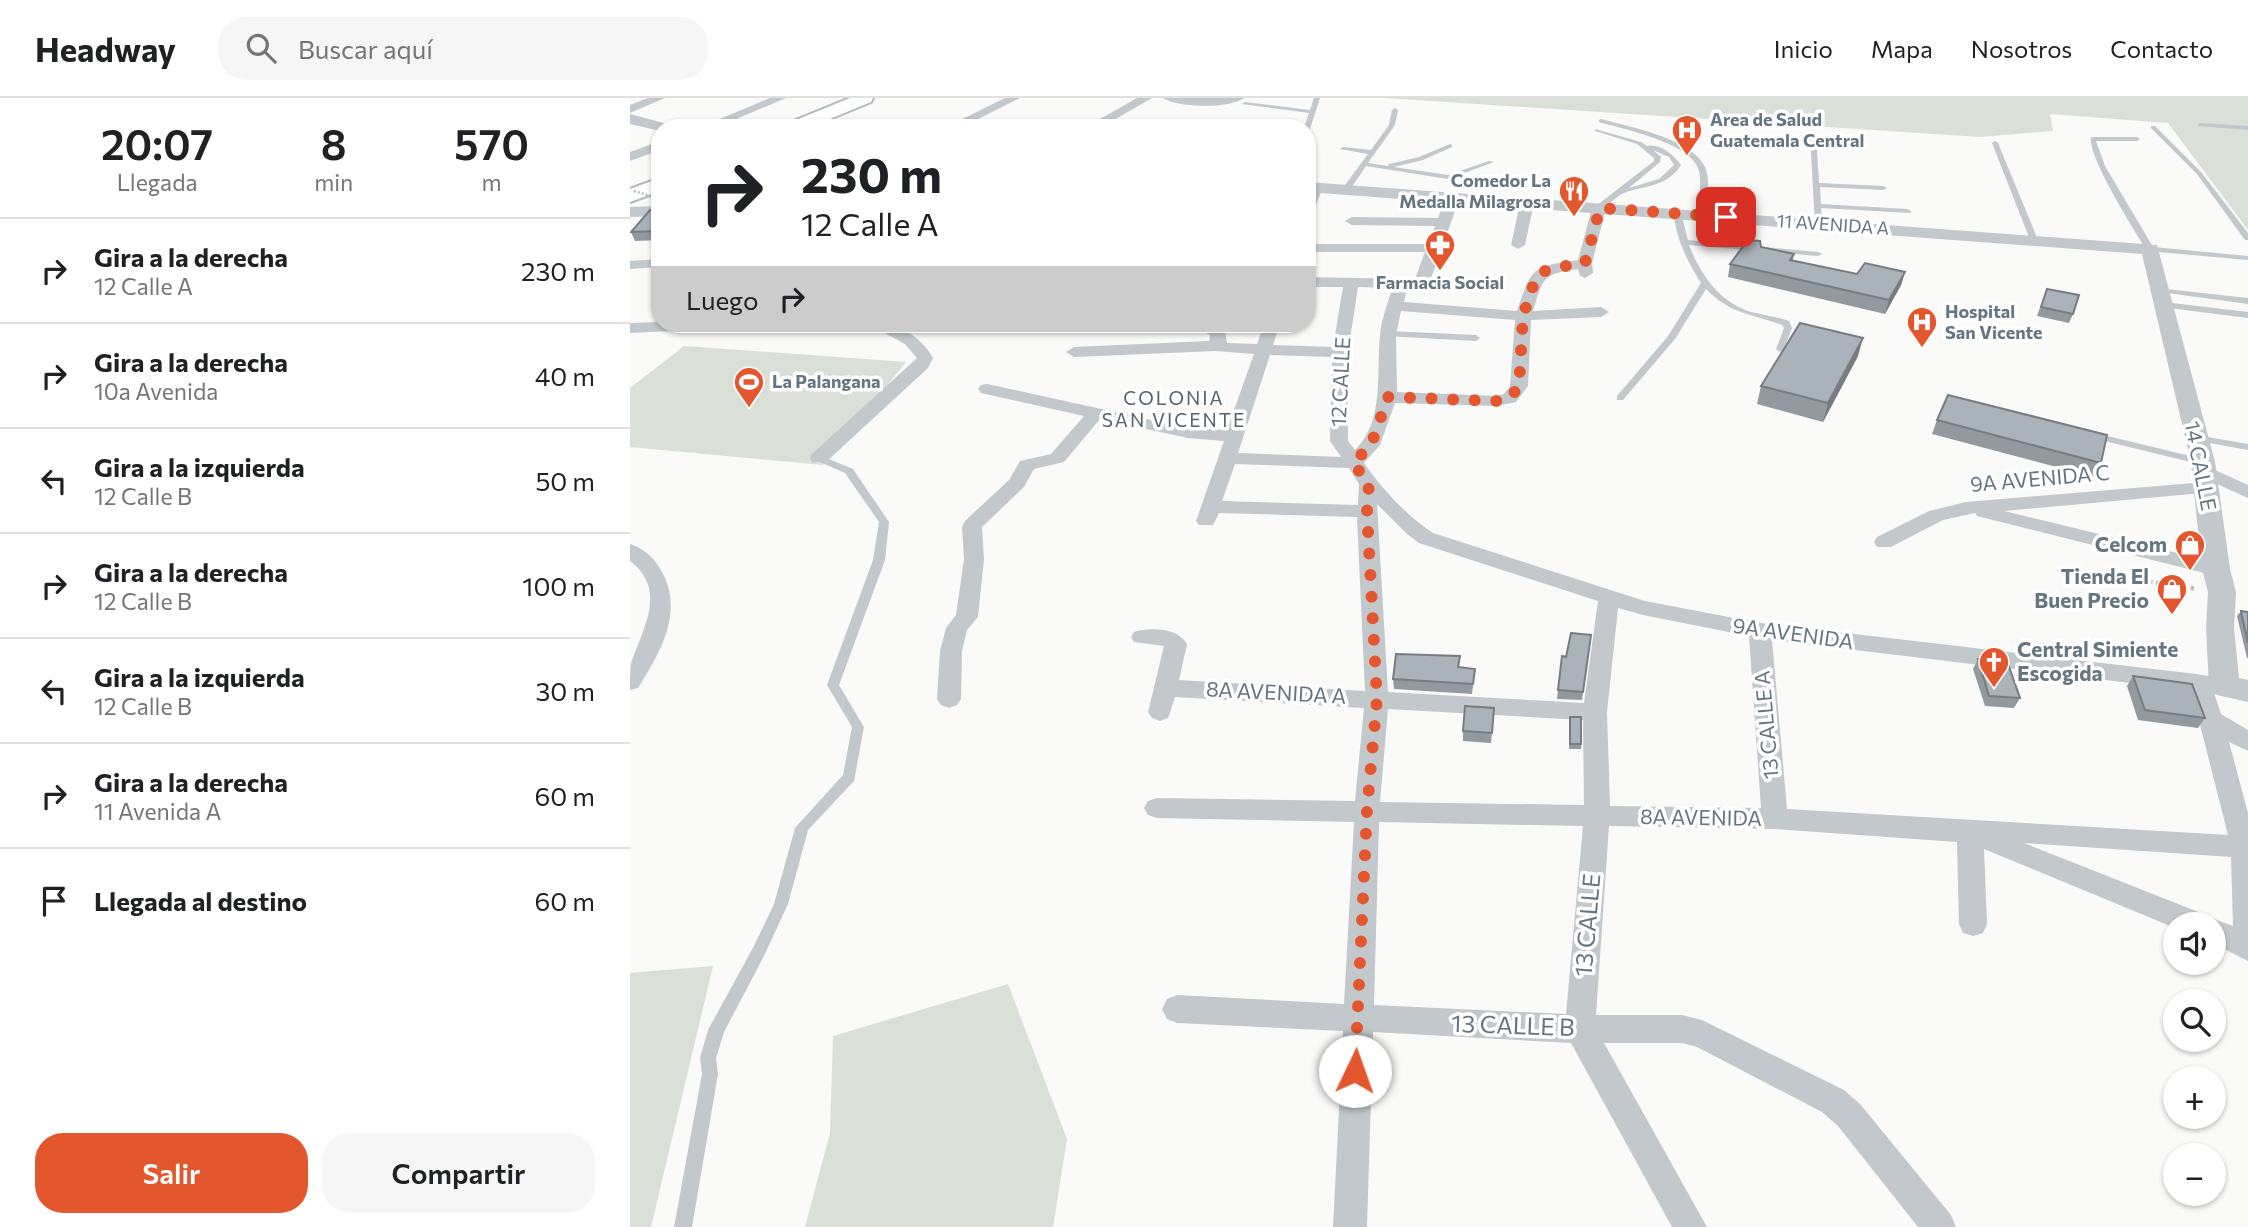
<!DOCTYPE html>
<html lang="es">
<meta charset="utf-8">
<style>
body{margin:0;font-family:Commissioner,sans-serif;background:#f6f6f6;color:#202124;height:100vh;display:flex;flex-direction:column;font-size:26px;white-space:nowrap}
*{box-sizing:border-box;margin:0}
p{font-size:23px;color:#757577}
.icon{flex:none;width:38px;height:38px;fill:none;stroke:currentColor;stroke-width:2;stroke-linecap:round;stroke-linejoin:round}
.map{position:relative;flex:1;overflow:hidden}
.panel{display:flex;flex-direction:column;background:#fff;width:630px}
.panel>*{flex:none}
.hud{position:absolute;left:21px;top:21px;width:665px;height:214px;border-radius:28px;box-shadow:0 2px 5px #0004;background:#fff;color:#202124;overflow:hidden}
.fabs{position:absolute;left:1533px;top:814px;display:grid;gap:14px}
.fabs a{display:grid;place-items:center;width:63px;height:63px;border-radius:50%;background:#fff;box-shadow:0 2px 5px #0004;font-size:35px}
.pin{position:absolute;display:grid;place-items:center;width:60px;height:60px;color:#fff;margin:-30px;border-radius:14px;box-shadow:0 4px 10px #0006}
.me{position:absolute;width:77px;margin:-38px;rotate:3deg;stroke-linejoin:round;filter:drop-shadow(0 0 5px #0008)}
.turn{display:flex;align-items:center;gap:24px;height:147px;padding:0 35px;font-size:32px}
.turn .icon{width:91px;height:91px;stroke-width:2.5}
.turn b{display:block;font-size:49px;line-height:60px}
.then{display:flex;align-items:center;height:66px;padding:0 35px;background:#0003;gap:14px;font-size:26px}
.eta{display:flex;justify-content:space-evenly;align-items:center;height:119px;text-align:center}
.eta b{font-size:42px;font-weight:600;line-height:49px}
.button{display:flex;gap:14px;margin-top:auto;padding:14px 35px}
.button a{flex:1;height:80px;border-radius:28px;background:#e4572e;color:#fff;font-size:28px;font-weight:600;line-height:80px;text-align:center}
.button a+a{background:#f6f6f6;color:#202124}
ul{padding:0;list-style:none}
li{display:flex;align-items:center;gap:21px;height:105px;padding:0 35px;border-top:2px solid #e0e0e0}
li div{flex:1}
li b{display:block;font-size:26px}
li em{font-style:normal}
header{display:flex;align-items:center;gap:42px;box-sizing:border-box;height:98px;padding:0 35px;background:#fff;border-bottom:2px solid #e0e0e0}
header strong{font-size:33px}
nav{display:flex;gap:38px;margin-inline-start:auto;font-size:24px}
.search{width:490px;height:63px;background:#f6f6f6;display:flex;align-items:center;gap:18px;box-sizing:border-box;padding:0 24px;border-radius:28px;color:#757577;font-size:26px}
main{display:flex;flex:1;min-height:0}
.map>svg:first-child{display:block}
.green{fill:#dadfd7}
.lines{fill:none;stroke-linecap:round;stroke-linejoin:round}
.secondary-casing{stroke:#b3babf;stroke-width:4}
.path{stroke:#bbbfc2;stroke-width:4.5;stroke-dasharray:3.5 3.5;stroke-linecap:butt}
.service{fill:#c3c8cc;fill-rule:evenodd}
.minor{fill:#c3c8cc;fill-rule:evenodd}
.tertiary{fill:#c3c8cc;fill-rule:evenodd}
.secondary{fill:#fff;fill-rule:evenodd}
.path-bridge{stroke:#bbbfc2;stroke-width:2.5;stroke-dasharray:2 2;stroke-linecap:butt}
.wall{fill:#929a9f}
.shaded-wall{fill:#777d82}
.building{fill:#aab3b9;stroke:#777d82;stroke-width:2}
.route{stroke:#e4572e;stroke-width:12;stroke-dasharray:0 21.6}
.labels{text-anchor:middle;stroke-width:7;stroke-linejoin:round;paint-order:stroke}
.far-poi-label{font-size:18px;font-weight:bold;fill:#657683;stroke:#fff;text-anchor:start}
.far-street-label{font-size:18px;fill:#657683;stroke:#fff}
.far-neighbourhood-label{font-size:19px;letter-spacing:2px;fill:#57646e;stroke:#fff}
.street-label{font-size:21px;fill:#657683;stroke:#fff}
.poi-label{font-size:21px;font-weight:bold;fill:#657683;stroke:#fff;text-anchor:end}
.near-street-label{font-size:24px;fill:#657683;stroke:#fff}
</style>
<header>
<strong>Headway</strong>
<div class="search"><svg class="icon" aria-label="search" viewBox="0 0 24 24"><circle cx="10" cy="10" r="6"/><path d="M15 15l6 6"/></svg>Buscar aquí</div>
<nav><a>Inicio</a><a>Mapa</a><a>Nosotros</a><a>Contacto</a></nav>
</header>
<main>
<section class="panel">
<div class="eta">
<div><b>20:07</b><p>Llegada</p></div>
<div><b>8</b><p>min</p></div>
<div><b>570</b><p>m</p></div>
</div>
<ul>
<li><svg class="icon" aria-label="right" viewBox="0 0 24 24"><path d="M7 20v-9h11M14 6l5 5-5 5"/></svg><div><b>Gira a la derecha</b><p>12 Calle A</p></div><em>230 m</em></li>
<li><svg class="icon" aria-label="right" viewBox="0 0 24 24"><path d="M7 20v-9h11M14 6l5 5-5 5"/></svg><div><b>Gira a la derecha</b><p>10a Avenida</p></div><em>40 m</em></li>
<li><svg class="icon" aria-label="left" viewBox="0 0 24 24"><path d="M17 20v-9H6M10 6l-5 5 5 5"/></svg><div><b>Gira a la izquierda</b><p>12 Calle B</p></div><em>50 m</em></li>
<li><svg class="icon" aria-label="right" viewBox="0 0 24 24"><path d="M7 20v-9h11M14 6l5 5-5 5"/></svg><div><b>Gira a la derecha</b><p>12 Calle B</p></div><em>100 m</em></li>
<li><svg class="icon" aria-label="left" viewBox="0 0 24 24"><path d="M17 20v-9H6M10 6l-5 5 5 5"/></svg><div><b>Gira a la izquierda</b><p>12 Calle B</p></div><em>30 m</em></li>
<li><svg class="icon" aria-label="right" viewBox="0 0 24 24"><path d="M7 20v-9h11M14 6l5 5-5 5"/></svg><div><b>Gira a la derecha</b><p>11 Avenida A</p></div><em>60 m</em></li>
<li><svg class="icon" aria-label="arrive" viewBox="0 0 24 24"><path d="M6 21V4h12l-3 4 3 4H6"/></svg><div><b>Llegada al destino</b></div><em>60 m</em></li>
</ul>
<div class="button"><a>Salir</a><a>Compartir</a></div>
</section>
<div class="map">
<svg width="1618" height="1129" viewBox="0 0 1618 1129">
<rect width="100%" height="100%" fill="#fafaf8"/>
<!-- green -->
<path class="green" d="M756 0H1618V132L1538 25 1420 16 1423 33 1350 39Z
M54 248 276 264 193 367 0 349V290Z
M83 868 21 1129H0V875Z
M378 886 437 1041 423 1129H175L200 1035 203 938Z"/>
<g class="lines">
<!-- secondary casing -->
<g class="secondary-casing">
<path id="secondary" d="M220 0H243L241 4 178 30H153L156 26Z
M30 80V93L0 104V91Z"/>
</g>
<!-- path -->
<path class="path" d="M1443 472 1567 491"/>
<!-- service -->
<path class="service" d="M684 0H690L680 31 677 33V30H674L679 15 612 6 615 4 680 12Z
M765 10 768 12 765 27 738 65 758 68 759 66 789 59 820 46 822 47V49L793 62 764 69 818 77 859 63 864 64 818 81 736 68 719 93H713L712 91 738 56 710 51 713 49 741 52 759 27 762 12Z
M971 21C999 29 1062 40 1075 69 1081 82 1077 106 1076 119L1069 117C1068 103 1072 87 1069 73 1063 45 993 31 969 24V22Z
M1570 25 1618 28V32L1568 28V26Z
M1521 28H1525L1571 74 1618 135V142H1615L1567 76 1521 30Z
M965 31 1011 44 1017 48C1030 45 1044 57 1051 67 1037 89 1016 87 994 95 984 99 978 111 966 112V108L1024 63V60L1007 46 965 33ZM1023 52 1039 59 1044 67 1029 81 999 90 1030 64 1031 59Z
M1183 34 1186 36 1189 85 1253 88 1257 90 1253 92 1190 89 1191 106 1277 111 1281 113 1280 115 1191 110 1192 126 1185 128 1180 36Z
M1461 39H1507L1510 41 1507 43H1466L1475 68 1523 149 1618 158V162L1517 153C1504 131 1458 60 1461 39Z
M1365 43 1368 45 1408 142 1407 144 1400 142 1362 45Z
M1044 113 1051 115 1058 142 1188 154 1192 156 1188 158 1059 147C1071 177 1089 204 1121 214 1134 217 1147 219 1159 223L1162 230 1154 251 1150 254 1146 251 1154 230 1152 227C1122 216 1100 216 1076 191L1045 241 993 302H987V298L1038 238 1071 185C1058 165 1044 137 1044 113Z
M1527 190 1618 200V206L1530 194 1526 192Z
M1534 204 1618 214V220L1531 209V205Z
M758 233 846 237 850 240 846 243 755 238V234Z
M1461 334 1577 362 1578 364 1573 367 1458 339V335Z
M1566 337 1618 346V352L1563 342V338Z
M189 357 223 371 259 424 255 462 209 587 234 629 224 683 178 732 158 806 134 858 94 934 86 960 88 976 62 1129H44L72 976 70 960 78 932 124 848 144 806 165 730 213 677 222 629 197 587 243 462 249 424 215 375 185 362 184 360Z"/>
<!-- minor -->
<path class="minor" d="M18 0H35L0 15V7Z
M140 0H156L85 30H68Z
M375 0H390L330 30H314Z
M507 0H522L470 30H454Z
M533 0H614C599 11 548 10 533 0Z
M30 43V52L0 63V54Z
M686 85 693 89 684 112 677 116V94L681 86Z
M823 95 830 99 799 186 791 191 777 190 774 204 887 213C902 168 902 169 948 162L962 110 969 106 976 110 962 165 963 175 955 180 950 178 948 171C912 176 913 180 903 213L971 209 979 214 971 219 901 222 898 288 886 304 867 308 765 305 750 347 734 365C752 391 777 418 803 435L1015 503 1130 525 1566 576 1602 582 1606 588 1602 594 1584 595 1591 616 1618 632V653L1599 644 1618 715V863L1584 846V826H1545V830L1354 751 1357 826 1353 835 1343 838 1333 835 1329 826 1327 744 1145 731 979 728 966 917H1052L1072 922 1214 992 1230 1006 1321 1117 1326 1129H1288L1208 1028 1192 1014 1067 949 1052 945H974L1077 1129H1042L941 945 743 934 737 1129H703L713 933 547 925 537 921 532 911 537 901 547 897 714 906 724 724 527 720 518 717 514 710 518 703 527 700 725 703 734 610 545 599 538 620 530 623 522 620 518 614 534 548 504 544 501 539 504 534C521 529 548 530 557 546L549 582 735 593 727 419 589 415 583 427H569L566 423 594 343 558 340 470 321 434 364 404 371 394 389 352 429 354 461 348 519 337 532 332 553 331 601 327 607 319 610 311 607 307 601 310 553 316 530 326 517 334 461 332 429 335 423 379 382 390 363 421 356 454 318 351 295 348 291 351 287 357 286 558 330 597 332 624 256 586 253 444 259 436 254 444 249 579 243 580 237 574 234 473 231 465 226H583L595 232 597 245 627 246 634 226H650L643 247 703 249 713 189H677V179L785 181 795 154H677V146H799L805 128 722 127 715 123 722 119 808 120 816 99ZM728 189 762 190C758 206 751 221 750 238 746 276 755 322 725 352L718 343V254ZM771 213 885 222 880 288 874 296 867 298 767 294 766 236ZM640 257 702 259 700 343 711 359 608 355ZM605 366 719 370 729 386 728 407 592 403ZM747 406 777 436 789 445 968 503 954 605 758 594ZM988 510 1013 517 1119 538 1131 710 980 708 977 614ZM1142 542 1559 592 1564 603 1598 737 1157 711ZM758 611 953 622 954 707 750 704ZM749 724 953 728 936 916 744 907ZM1394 745 1601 759 1603 828 1584 821 1578 823 1576 817Z
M897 101 904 105 895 147 888 151 881 147 890 105Z
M30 161V169L0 171V163Z
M30 224V226H90L82 231 0 235V225Z
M238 226C266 225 289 235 303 260L298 270 196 364H182L180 360 182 356 287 260 275 246Z
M1574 367 1618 387V400L1567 377 1565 373 1567 369Z
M1576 384 1586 390 1583 394 1374 413 1593 466 1596 471 1593 476 1586 478 1347 418 1345 415 1313 422 1261 449H1247L1244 444 1247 439 1299 413 1336 404Z
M0 446C13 450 22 458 29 469 56 510 31 554 8 590L0 592C0 584 0 572 1 565 13 530 38 492 0 463Z"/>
<!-- tertiary -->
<path class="tertiary" d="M0 16 41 27 43 30H30V33L0 26Z
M677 84 1527 147 1585 364 1600 471 1606 494 1604 530 1609 580 1618 582V604L1583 596 1579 588 1576 530 1578 494 1572 471 1561 364 1512 156 677 94Z
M30 108V118L0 119V109Z"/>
<!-- secondary -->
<use href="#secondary" class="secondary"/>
<!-- path-bridge -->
<path class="path-bridge" d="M4 93 30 101"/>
</g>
<!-- wall -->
<path class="wall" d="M30 102V142L5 143 1 134 28 111Z
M1131 149 1164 156 1163 162 1227 176 1275 174 1271 187 1255 216 1098 179 1100 166Z
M1417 191 1443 216 1439 225 1407 218Z
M1228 258 1193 324 1127 306 1131 288Z
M1307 322 1471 365 1464 379 1302 336Z
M1611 513 1618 514V560H1617L1607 518Z
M961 537 952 602 927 601 932 558 936 559Z
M1348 561 1390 600 1384 610 1355 608 1343 571Z
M830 569 845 571 842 596 764 591 763 581Z
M1503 578 1575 620 1568 630 1508 622 1497 588Z
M864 610 861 645 833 643V633Z
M940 619 951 646V651H939Z"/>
<!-- shaded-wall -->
<path class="shaded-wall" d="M1275 174 1271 187 1255 216 1259 202Z
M1233 240 1228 258 1193 324 1198 305Z"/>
<!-- building -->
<path class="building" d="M30 102V131L28 133 1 134 20 112 28 111 29 103Z
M1118 142 1130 143 1131 149 1164 156 1160 162 1227 176 1235 165 1275 174 1259 202 1100 166Z
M1417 191 1449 197 1443 216 1411 209Z
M1170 225 1233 240 1198 305 1131 288Z
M1318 297 1477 337 1471 365 1307 322Z
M1611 513 1618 514V545Z
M941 535 961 537 953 594 928 592 932 558 936 559Z
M766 556 830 558 828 569 845 571 843 586 763 581Z
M1348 561 1377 563 1390 600 1359 598Z
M1503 578 1562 586 1575 620 1515 612Z
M835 608 864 610 862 635 833 633Z
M940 619H951V646H940Z"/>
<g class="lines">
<!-- route -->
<path class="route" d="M725 973 737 712 747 601 737 413 739 386 723 365 741 347 758 299 867 303 880 300 889 288 893 218 906 179 918 171 955 165 970 110 1096 119"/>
</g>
<!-- icons -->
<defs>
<g id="hospital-pin" transform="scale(1.575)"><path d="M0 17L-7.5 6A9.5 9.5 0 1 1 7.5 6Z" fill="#e4572e" stroke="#fff"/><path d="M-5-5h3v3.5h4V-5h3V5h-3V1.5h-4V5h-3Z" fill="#fff"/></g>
<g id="restaurant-pin" transform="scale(1.575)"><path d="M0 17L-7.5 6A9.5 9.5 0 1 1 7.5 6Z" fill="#e4572e" stroke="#fff"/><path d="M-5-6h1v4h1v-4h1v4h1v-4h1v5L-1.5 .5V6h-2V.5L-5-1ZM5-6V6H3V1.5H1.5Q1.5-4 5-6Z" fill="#fff"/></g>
<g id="pharmacy-pin" transform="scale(1.575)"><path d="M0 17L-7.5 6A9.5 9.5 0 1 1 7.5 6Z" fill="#e4572e" stroke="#fff"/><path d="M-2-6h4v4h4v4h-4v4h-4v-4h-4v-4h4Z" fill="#fff"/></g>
<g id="stadium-pin" transform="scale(1.575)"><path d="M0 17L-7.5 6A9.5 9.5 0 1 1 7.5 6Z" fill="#e4572e" stroke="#fff"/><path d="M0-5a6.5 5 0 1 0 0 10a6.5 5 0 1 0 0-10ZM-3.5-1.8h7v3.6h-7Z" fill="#fff"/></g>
<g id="shop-pin" transform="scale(1.575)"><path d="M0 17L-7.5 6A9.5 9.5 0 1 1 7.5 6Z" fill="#e4572e" stroke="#fff"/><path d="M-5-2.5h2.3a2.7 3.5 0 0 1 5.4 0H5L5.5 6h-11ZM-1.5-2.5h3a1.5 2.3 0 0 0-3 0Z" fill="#fff"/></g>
<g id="church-pin" transform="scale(1.575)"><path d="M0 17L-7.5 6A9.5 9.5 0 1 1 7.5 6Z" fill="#e4572e" stroke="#fff"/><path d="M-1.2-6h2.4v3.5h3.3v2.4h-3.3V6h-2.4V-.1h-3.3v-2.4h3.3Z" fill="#fff"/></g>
</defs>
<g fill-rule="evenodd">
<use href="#hospital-pin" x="1057" y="32"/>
<use href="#restaurant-pin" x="944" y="93"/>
<use href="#pharmacy-pin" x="810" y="147"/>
<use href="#hospital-pin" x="1292" y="224"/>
<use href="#stadium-pin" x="119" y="284"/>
<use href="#shop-pin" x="1560" y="447"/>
<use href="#shop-pin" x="1542" y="491"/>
<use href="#church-pin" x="1364" y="564"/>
</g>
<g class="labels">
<!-- far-poi labels -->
<g class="far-poi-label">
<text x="1080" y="28">Area de Salud<tspan x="1080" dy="21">Guatemala Central</tspan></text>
<text x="921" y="89" text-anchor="end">Comedor La<tspan x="921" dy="21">Medalla Milagrosa</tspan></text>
<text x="810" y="191" text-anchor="middle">Farmacia Social</text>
<text x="1315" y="220">Hospital<tspan x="1315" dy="21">San Vicente</tspan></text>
<text x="142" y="290">La Palangana</text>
</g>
<!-- far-street labels -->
<g class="far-street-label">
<text transform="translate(1203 127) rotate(4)" y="6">11 AVENIDA A</text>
</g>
<!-- far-neighbourhood labels -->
<g class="far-neighbourhood-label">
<text x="544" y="307">COLONIA<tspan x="544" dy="22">SAN VICENTE</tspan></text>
</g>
<!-- street labels -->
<g class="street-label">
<text transform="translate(711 284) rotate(-87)" y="7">12 CALLE</text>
<text transform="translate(1570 368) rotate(79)" y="7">14 CALLE</text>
<text transform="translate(1410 381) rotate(-5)" y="7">9A AVENIDA C</text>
<text transform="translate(1163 536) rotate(8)" y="7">9A AVENIDA</text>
<text transform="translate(646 595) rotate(3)" y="7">8A AVENIDA A</text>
<text transform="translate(1137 627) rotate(-95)" y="7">13 CALLE A</text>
<text transform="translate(1071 720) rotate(1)" y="7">8A AVENIDA</text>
</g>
<!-- poi labels -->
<g class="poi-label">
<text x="1537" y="454">Celcom</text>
<text x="1519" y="486">Tienda El<tspan x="1519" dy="24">Buen Precio</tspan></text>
<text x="1387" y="559" text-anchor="start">Central Simiente<tspan x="1387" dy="24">Escogida</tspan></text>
</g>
<!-- near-street labels -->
<g class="near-street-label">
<text transform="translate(958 827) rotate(-85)" y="8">13 CALLE</text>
<text transform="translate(883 928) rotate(2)" y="8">13 CALLE B</text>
</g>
</g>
</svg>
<div class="fabs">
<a><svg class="icon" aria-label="sound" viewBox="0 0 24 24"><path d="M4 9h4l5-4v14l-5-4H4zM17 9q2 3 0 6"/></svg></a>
<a><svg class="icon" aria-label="search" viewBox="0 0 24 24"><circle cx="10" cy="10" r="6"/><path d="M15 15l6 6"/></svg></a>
<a>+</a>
<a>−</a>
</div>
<div class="pin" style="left:1096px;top:119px;background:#d93025"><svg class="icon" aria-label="arrive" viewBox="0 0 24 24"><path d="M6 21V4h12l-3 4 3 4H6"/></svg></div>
<svg class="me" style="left:725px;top:973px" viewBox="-20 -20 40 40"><circle r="19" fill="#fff"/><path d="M0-13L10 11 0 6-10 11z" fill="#e4572e"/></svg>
<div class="hud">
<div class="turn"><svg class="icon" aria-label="right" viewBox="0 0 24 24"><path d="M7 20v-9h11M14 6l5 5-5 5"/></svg><div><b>230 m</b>12 Calle A</div></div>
<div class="then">Luego<svg class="icon" aria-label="right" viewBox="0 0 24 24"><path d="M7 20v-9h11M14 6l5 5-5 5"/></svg></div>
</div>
</div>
</main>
